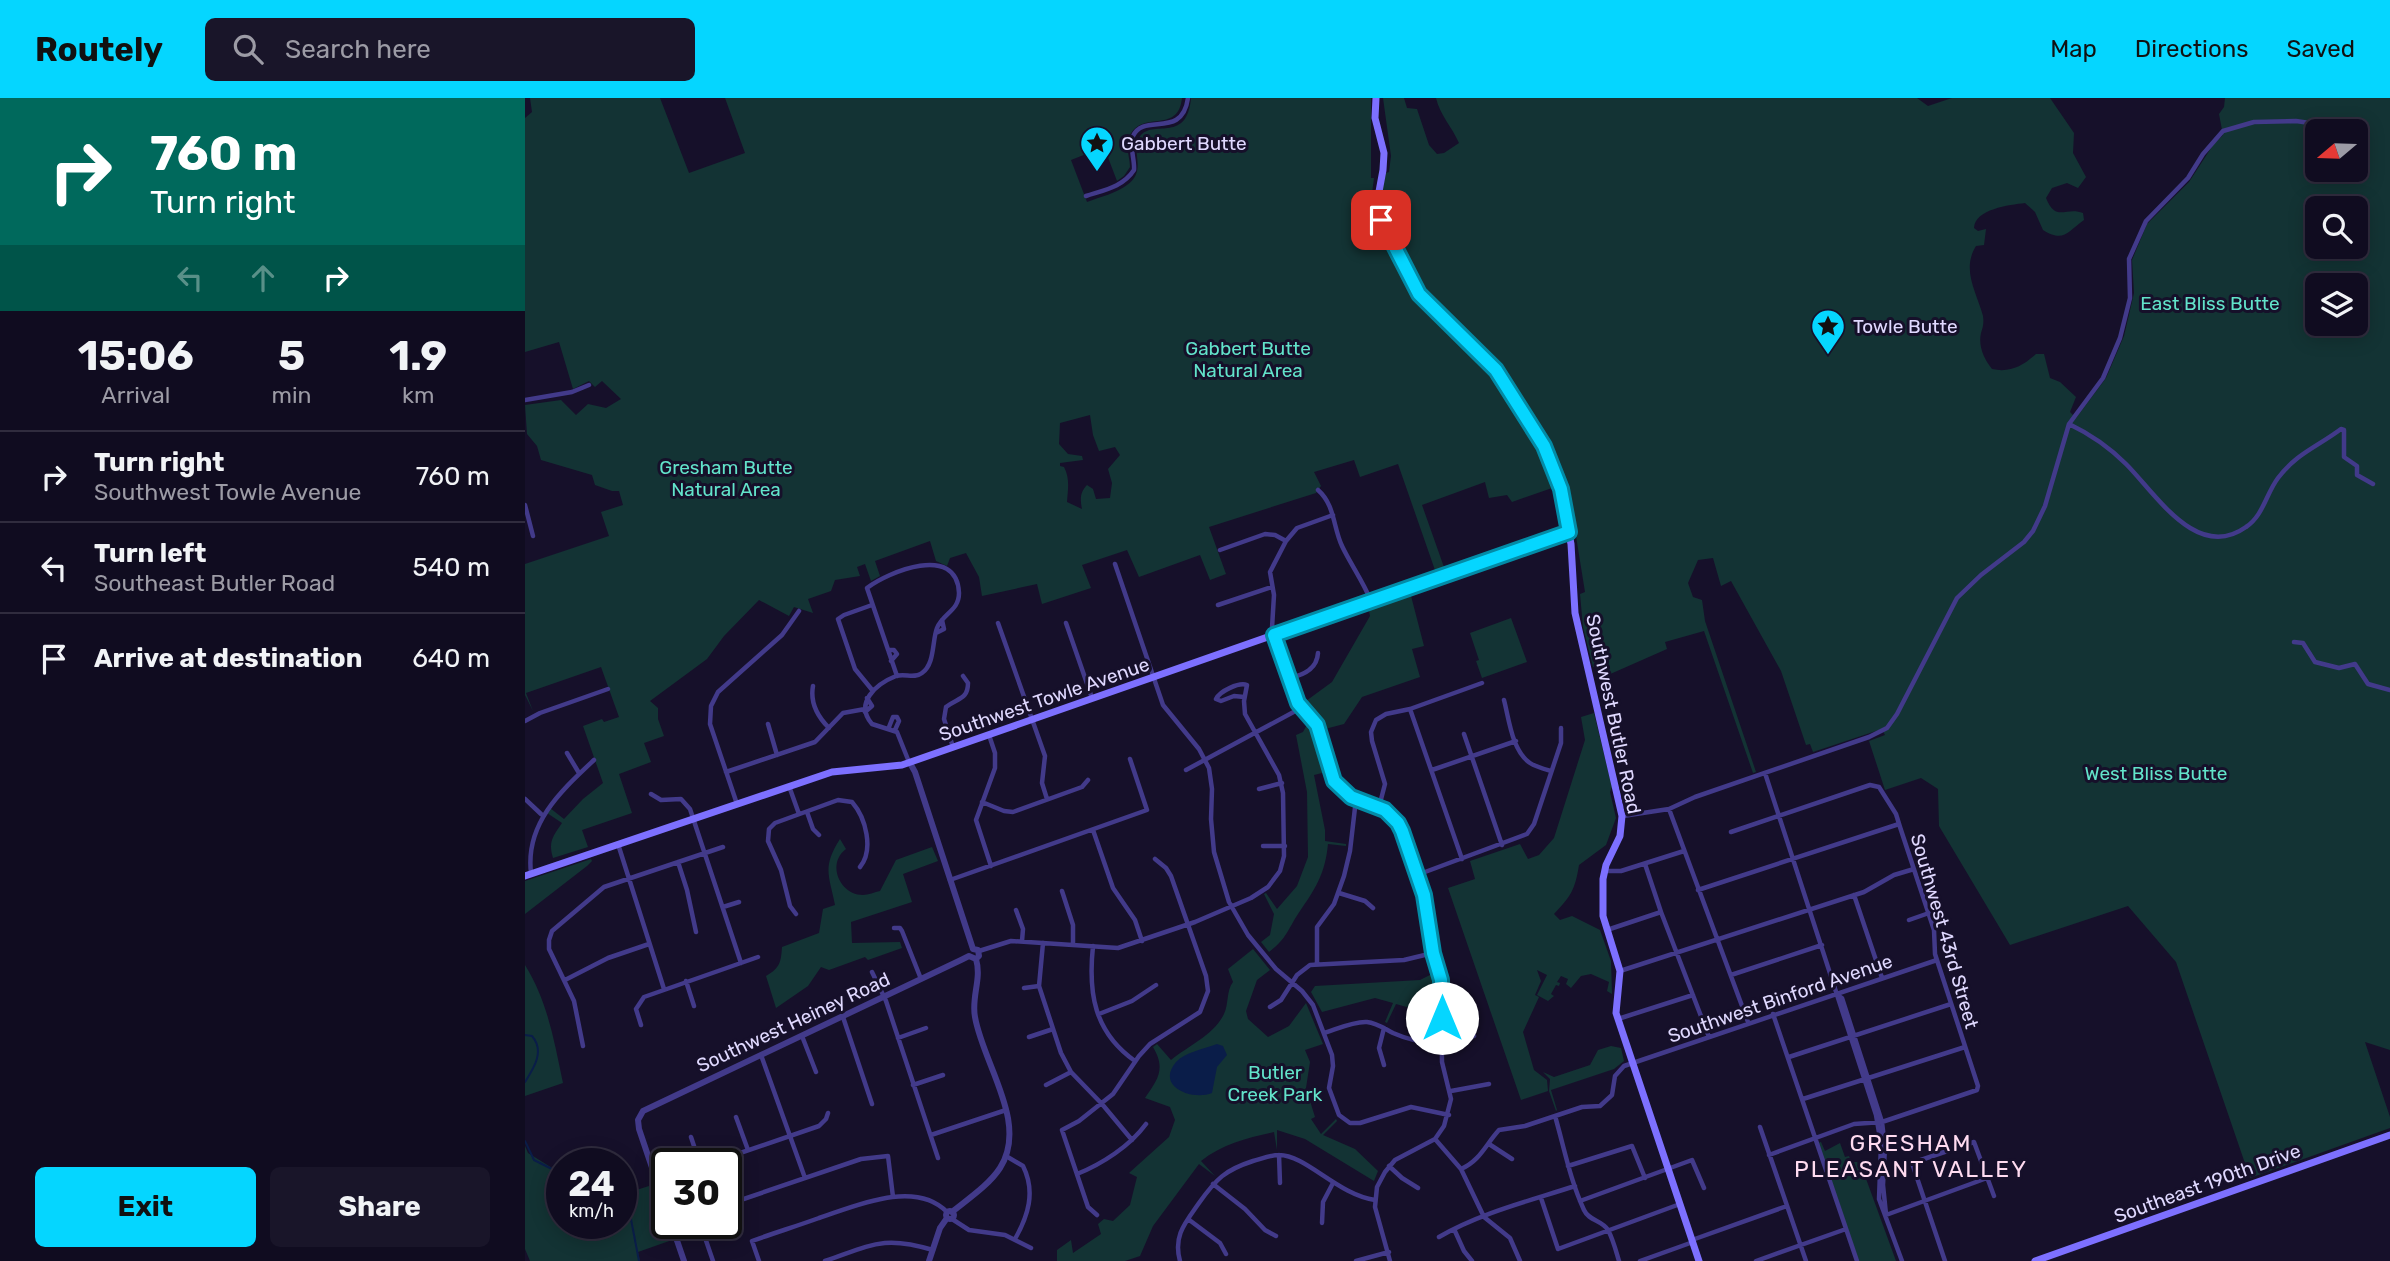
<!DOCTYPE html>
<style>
body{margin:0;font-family:Rubik,sans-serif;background:#191529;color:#f1f3f6;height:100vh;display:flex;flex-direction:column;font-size:26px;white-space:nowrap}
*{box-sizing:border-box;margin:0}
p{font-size:23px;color:#9c9ba5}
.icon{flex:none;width:38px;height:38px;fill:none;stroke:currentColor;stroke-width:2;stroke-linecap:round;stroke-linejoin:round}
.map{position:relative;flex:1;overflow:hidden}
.panel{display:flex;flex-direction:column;background:#100c20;width:525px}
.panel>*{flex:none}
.guide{background:#00695c;color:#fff;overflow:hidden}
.needle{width:46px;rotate:251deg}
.controls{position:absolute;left:1780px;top:21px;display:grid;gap:14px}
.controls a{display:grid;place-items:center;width:63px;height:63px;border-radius:10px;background:#100c20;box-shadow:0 4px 18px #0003,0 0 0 2px #302c3e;font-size:35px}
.speed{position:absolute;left:21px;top:1050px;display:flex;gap:14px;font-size:35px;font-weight:700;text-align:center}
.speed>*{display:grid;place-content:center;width:91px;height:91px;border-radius:50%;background:#100c20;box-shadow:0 4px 18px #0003,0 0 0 2px #302c3e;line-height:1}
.speed small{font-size:18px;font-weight:400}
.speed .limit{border:4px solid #111;border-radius:10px;background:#fff;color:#111}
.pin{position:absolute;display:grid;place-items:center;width:60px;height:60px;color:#fff;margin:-30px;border-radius:14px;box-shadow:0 4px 10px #0006}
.me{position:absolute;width:77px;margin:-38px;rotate:0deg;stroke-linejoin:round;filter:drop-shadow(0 0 5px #0008)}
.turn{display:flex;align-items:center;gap:24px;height:147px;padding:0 35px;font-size:32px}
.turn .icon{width:91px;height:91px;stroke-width:2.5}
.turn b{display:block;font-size:49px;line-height:60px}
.lanes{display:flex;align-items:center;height:66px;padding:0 35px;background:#0003;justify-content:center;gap:35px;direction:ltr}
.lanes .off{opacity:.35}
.eta{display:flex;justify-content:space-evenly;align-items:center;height:119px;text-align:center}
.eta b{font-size:42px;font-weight:700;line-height:49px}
.cta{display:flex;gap:14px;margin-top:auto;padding:14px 35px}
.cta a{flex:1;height:80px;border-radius:10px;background:#05d6ff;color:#111;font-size:28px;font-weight:700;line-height:80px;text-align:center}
.cta a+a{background:#191529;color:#f1f3f6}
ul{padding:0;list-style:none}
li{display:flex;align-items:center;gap:21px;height:91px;padding:0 35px;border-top:2px solid #302c3e}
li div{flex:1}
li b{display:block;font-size:26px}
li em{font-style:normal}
header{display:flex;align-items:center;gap:42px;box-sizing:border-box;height:98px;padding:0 35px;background:#05d6ff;color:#111}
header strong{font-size:33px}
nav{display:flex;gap:38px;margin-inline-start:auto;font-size:24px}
.search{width:490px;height:63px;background:#191529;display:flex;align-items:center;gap:18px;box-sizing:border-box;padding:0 24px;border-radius:10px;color:#9c9ba5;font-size:26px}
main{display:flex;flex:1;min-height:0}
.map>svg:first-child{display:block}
.green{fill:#133334;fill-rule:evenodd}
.water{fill:#0a1d49}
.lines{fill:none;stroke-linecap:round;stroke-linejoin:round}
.stream{stroke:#0a1d49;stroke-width:2}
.minor{stroke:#423a8a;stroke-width:4.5}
.tertiary{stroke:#423a8a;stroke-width:6}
.secondary{stroke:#7d70ff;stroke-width:7}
.route-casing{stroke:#038ba6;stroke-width:18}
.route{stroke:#05d6ff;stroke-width:12}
.labels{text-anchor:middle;stroke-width:6;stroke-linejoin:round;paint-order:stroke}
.poi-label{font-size:19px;fill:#e0d9ff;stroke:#16102a;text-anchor:start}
.park-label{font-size:19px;fill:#62e3ca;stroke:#16102a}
.street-label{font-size:19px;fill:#e0d9ff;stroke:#16102a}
.quarter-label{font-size:23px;letter-spacing:2px;fill:#ffdbf0;stroke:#16102a}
</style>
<header>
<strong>Routely</strong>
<div class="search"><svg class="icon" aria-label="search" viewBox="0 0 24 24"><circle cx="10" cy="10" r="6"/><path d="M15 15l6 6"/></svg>Search here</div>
<nav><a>Map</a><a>Directions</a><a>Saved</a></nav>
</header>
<main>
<section class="panel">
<div class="guide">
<div class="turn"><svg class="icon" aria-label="right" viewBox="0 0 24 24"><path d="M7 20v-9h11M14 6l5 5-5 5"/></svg><div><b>760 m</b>Turn right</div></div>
<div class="lanes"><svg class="icon off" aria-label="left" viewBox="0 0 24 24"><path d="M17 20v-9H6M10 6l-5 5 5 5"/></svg><svg class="icon off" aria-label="ahead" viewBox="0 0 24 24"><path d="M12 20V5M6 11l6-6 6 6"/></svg><svg class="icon" aria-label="right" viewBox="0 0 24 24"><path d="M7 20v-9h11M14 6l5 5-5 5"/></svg></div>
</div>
<div class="eta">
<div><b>15:06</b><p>Arrival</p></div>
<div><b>5</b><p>min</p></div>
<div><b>1.9</b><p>km</p></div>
</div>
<ul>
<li><svg class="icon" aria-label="right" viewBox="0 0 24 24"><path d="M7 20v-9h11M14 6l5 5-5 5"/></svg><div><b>Turn right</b><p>Southwest Towle Avenue</p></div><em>760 m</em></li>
<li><svg class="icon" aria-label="left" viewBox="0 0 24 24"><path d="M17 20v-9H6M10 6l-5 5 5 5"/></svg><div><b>Turn left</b><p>Southeast Butler Road</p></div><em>540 m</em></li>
<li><svg class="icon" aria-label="arrive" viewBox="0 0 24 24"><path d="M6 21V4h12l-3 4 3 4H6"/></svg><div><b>Arrive at destination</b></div><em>640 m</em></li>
</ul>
<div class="cta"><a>Exit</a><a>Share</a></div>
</section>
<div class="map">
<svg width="1865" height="1163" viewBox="0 0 1865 1163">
<rect width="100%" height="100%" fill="#16102a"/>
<!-- green -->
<path class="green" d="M5 0H135L164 75 220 55 200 0H657C653 38 615 10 604 40 600 50 605 59 605 69L599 78 592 83 579 49 546 62 562 104C575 99 592 95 602 87 624 71 603 51 616 37 630 22 662 45 666 0H846V80H849L846 103 849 118 853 132 884 188 902 211 950 255 967 276 993 320 1015 353 1030 389 987 404 982 397 964 400 960 384 897 407 920 472 911 475 873 366 835 379 829 362 789 374 796 388 791 395 684 429 701 476 685 482 675 457 614 479 602 452 557 467 566 490 517 506 512 486 457 498 454 479 441 455 425 460 422 468 411 463 405 443 350 463 355 478 346 483 340 466 332 469 335 478 310 482 306 493 283 501 288 515 269 509 264 518 234 502 199 538 182 561 125 603 133 610V621L139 638 119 645 126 664 94 676 107 715 57 732 63 749 28 760C23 744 28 738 37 725L22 715 25 710 39 721 58 701 78 685 58 628 77 621 79 624 94 619 76 569 1 595 8 613 0 597V466L84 438 76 414 98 407 94 393H87L70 387 67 377 16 362 12 348 2 336 0 307 36 302 51 317 63 306 81 310 96 301 77 283 70 289 64 283 48 291 34 244 0 254V20L7 14ZM565 317 568 337 574 353 590 349 595 357 583 371 587 385 585 400 571 401 568 391 562 387C555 394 555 401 557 411L542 404C543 391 545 380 539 369L535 368V365L558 362 557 358 543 356 534 346 535 325Z
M858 0H879L882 10 892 11 904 47 912 56 919 55 934 45C927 29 915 17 911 0H1392L1403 8 1427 0H1525L1549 35 1548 55 1561 79 1553 90 1542 85 1527 90 1521 100C1531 125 1541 108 1558 115L1559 122C1542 134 1539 145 1518 132L1510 114 1500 105C1484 107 1450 111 1449 130L1453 133 1461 131 1459 147 1451 148C1436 172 1452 195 1458 218 1459 225 1458 229 1456 235 1453 248 1459 261 1467 271 1485 275 1498 268 1511 256H1519L1525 280 1535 284 1551 299 1545 314 1551 320 1581 280 1599 238 1609 195 1607 162 1622 126 1664 84 1688 47 1698 37 1694 16 1699 9 1700 0H1865V952L1840 944 1865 1019V1030L1725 1080 1651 864 1603 808 1485 847 1414 728 1413 691 1396 680 1360 692 1344 643 1360 637 1357 631 1288 654 1285 646 1281 647 1256 573 1206 483 1196 488 1188 460 1173 462 1163 485 1168 499 1177 502 1180 523 1231 674 1228 675 1179 533 1140 544 1142 551 1074 581 1071 569H1068L1058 529 1055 496 1060 494 1050 432H1048L1040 384 1023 346 1004 319 973 265 897 189 865 131 857 107V93L861 75 864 74 866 58ZM1792 33H1830V72H1792ZM1792 110H1830V149H1792ZM1792 187H1830V226H1792Z
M885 494 899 548 887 551 895 579 837 599 819 626 800 631 796 621 781 603 807 584 845 518 843 508Z
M986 520 1002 564 957 580 951 563 954 562 945 535Z
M1069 615 1085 681 1087 689 1085 694 1091 720 1081 747 1054 767C1050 792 1046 798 1029 816L1035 822 1047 818 1075 832 1086 863 1087 896 1082 893 1084 884 1066 876 1056 878 1046 890 1041 886 1043 881 1036 878 1032 884 1035 885 1034 888 1031 887 1026 896 1029 898 1023 903 1012 897 1022 877 1012 872 1016 883 1010 897 1014 899 998 934 1009 972 1022 982 1023 993 996 1002 923 790 950 781 945 763 995 746 1003 761 1014 757 1029 740 1060 642 1056 619Z
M784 623 790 632 801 674 789 677 800 732V743L821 746V748L803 746C800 777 790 791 773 816 762 833 762 840 744 854L736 844 745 837 749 816 739 796 741 795 752 811 772 788 783 759 782 694 771 637 778 634Z
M315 741 321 751C301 766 315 797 338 797 343 797 350 794 355 793L371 762 407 749 413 763 378 776 387 804 326 824 327 845 375 844 377 850 343 862 340 859 304 872 296 869 283 888 251 910 241 878C255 870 256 864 257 849L294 835 298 811 310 807C304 777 297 769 315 741Z
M66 761 67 763 62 768 0 816V783Z
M728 851 745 872 732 882 721 913 723 921 743 939 764 928 781 905 798 946 780 952 785 964 781 990 790 1019 786 1021 796 1036 811 1021 812 1023 798 1037 830 1051 853 1073 849 1083 780 1041 752 1032V1052L749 1034C722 1040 697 1046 676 1063L690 1078 674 1066 628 1128 615 1158 600 1163H532V1152L546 1142 548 1155 576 1136 573 1126 579 1121 588 1123 605 1107 612 1079 604 1075 644 1039 650 1022 645 1009 620 1000C633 981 641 971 628 949L632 946 646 962C663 948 689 937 699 916 704 906 701 893 708 884L703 871Z
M0 867C23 904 29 943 38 985L0 998Z
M909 875 912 896H891L885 910 871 906 862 925 860 924 868 905 850 900 797 914 786 894 790 888 895 882Z
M1086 948 1096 950 1099 963 1089 971 1026 992 1032 1012 1031 1013 1024 993 1025 981 1018 974 1029 979 1065 967 1073 952Z
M1296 1044 1300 1053 1315 1045 1320 1059 1324 1058 1326 1064H1332L1336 1067 1371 1163H1334L1292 1045Z
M0 1048 3 1055 37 1076V1125H96V1097L127 1087 147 1142 113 1154 115 1163H5L0 1151Z"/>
<!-- water -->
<path class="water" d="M692 946 698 948 702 957 692 969 687 995C668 1003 630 989 651 964 660 954 679 951 692 946Z"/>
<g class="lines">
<!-- stream -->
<path class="stream" d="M0 937 7 938C20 953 9 970 0 984
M0 1043 9 1062 37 1076
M96 1111 98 1110 105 1116 114 1163
M75 1125 83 1129 87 1125"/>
<!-- minor -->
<path class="minor" d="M561 98C579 92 598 89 609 72 610 62 604 48 608 38 619 14 657 42 663 0
M0 302 47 294 64 287
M1544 326C1565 336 1585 350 1601 366 1631 396 1672 464 1721 429 1738 418 1741 396 1753 380 1772 355 1792 349 1816 331L1819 332V359L1832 368V377L1848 386
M793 392C810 407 808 429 817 448 826 467 838 483 846 503
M0 407 8 438
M808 417 772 430 761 443 745 474 749 497 747 530 763 573 769 596 776 610 792 627 809 683 826 699 860 712 873 725 877 733 899 797 908 855 916 882 917 964 926 1001 919 1028 910 1041 870 1062 860 1074 852 1089 850 1109 865 1163
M695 452 740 436 750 437 761 443
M590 466 638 607 674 651 684 670 687 691 686 721 689 754 704 804 723 837 751 871 777 893 788 907 807 957 808 968 804 990 814 1017 825 1025H835L886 1009 924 1017
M347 507 319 517 313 521 330 571 348 593
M693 507 747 489
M473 525 520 658 517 685 522 701
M541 525 567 600
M411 535 419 531 417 522
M1769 544 1778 545 1790 564 1814 570 1830 566 1843 586 1865 592
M363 552H369L372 556 366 563
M372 578 342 490C363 474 432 445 434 495 434 513 418 515 412 530 407 543 410 566 397 575 389 581 380 575 371 578 351 586 329 605 347 626L372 634 384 664
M764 580C779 577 792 571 793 555
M288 588C285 604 293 619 304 630
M979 602C984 621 987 653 1005 665 1011 669 1019 671 1026 673
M885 611 937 761
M340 614 347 608 342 600
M0 623 15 615 83 591
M243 626 252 657
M364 629 368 619H372L374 623 370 632
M939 636 977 747
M464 637 470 655V670L451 722 466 768
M428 649 419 621 421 609C432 600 443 602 443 585L438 578
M42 655 54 675
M661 672 776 610
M907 672 991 643
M201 674 290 644 318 615 340 611
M1240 675 1351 1017 1356 1046 1354 1101 1377 1163
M264 688 274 716
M734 691 757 685
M126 696 136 702 156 701 165 711 216 865
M0 701 16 716
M457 704 479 713 488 714 557 689 563 682
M212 706 185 626 186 608 193 594 257 537 274 513
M854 709 860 686 847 643 846 634 851 622 861 616 885 611 957 585
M1144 711 1223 924
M282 714 288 731 294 737
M1098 718 1144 711 1170 699 1344 639 1362 630 1372 616 1432 500 1456 477 1499 444 1508 433 1520 408 1544 326 1578 280 1595 240 1605 200 1604 161 1621 123 1663 80 1678 56 1698 33 1729 24 1771 23 1805 28 1830 24
M568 732 588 790 610 822 617 843
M1206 734 1345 687 1354 689 1371 716 1375 729 1409 832 1410 856 1453 988 1452 992 1357 1024 1329 1026 1244 1057
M93 746 139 891
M738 748H760
M153 764 162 792 171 834
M1120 766 1136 814 1184 939
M1080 773H1096L1159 753
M6 775C0 725 37 692 69 662
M892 777 1002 736 1009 726 1036 645V630
M425 782 622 712 605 661
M1173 792 1374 726
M537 793 548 827V846
M814 795 840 803 848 810
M1329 797 1357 880
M198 809 214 804
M491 812 498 831 497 843
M271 816 265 808 256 772 243 743 244 731 250 725 313 702 327 704C341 720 349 752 335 769
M1384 822 1404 815
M369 830H375L377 833 396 881
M1082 832 1136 814
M518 845 514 888 536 955 546 974 577 1006 607 1042
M568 848C563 895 569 934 610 963
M454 853 486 843 593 850 670 824 726 800 743 789 755 773 759 758 758 695 754 677 720 616 719 603 722 587C714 584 695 593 691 601L696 603 709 598 719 599
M792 866V829L809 806 819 778 825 753 831 701
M1095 873 1339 794 1369 777 1389 771
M347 874 361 903 413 1060
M1206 877 1297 847
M40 882 83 860 124 846
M161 883 169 908
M499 890 514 888
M1314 898 1317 900 1357 1024 1360 1049 1358 1087 1361 1116
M745 909 756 902 772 877 785 867 879 862 908 855
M574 916 607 903 631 887
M1248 916 1332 1163
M318 919 347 1006
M1093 921 1168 897
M116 927 111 911 119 899 233 859
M799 935C812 931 829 923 842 924 852 925 860 931 868 935 893 946 923 949 949 938
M277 938 291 974
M504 939 528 931
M373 940 401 930
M58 948 49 903 24 851V842L27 833 79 789 198 749
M236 957 280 1080
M1264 959 1426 906
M859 967 854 950 859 930
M388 987 418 977
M521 987 546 974
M926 993 964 986
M1278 1001 1440 949
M1030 1018C1039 1049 1045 1082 1059 1112 1064 1123 1077 1122 1083 1132 1088 1141 1091 1153 1094 1163
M211 1019 223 1052
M1235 1029 1281 1163
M406 1037 481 1012
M166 1039 175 1066
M910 1041 936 1071 959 1119 985 1140 995 1163
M964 1046 987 1061
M754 1057 755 1085
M481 1058 498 1068C511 1094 503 1118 490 1141
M183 1066 294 1028 301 1021 303 1015
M864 1068 877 1080 893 1090
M1043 1068 1107 1048 1120 1080
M936 1071C955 1063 961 1046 974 1032L1000 1028 1057 1009 1075 1008 1087 997 1090 978 1099 968 1412 862
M552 1076C577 1066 605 1048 621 1026
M131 1083 142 1080
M688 1086 720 1111 740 1132 751 1138
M1016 1100 1033 1151 1155 1106
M1055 1103 1167 1062 1179 1090
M201 1107 336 1061 363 1058 368 1099
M572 1117 563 1109 537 1032 554 1023 588 996 614 958 625 946 675 914 683 893 681 878 646 778 641 770 630 761
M1361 1117 1462 1080
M427 1121 444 1132 480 1137 506 1150
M663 1121 695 1145 701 1156
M175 1125 188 1163
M797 1125 798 1104 808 1085
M929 1131 939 1153 947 1163
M914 1139C955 1115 1004 1103 1050 1088
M1167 1142 1262 1108
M234 1163 227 1143C249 1135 272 1128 294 1120 330 1108 390 1081 422 1114
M300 1163C347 1147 358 1137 408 1152
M655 1163C648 1138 660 1125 674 1105 691 1081 700 1072 728 1063 736 1061 745 1057 754 1057 781 1057 813 1097 850 1102
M831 1163 864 1154
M1115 1163 1168 1144
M1231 1163 1321 1131
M1420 1163 1387 1065 1449 1044 1469 1098"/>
<!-- tertiary -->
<path class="tertiary" d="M421 1117a4 4 0 1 1 8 0a4 4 0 1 1-8 0Z
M142 1114 114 1031 113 1022 118 1013 436 862 444 858 451 861 454 858 453 852 448 851 390 674 385 665
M427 1114C443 1101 464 1087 475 1070 504 1025 458 966 450 919 446 899 457 881 451 861
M146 1125 159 1163
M404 1163 415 1130 422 1120"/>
<!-- secondary -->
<path class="secondary" d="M851 0 850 20 859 55 858 72 853 99 859 130 894 196 966 266 1019 348 1034 385 1046 446 1050 515 1097 718 1095 738 1081 767 1078 781V818L1095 873 1091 915 1174 1163
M0 778 307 674 377 667 1043 434
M1510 1163 1865 1037"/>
</g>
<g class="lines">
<!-- route casing -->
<g class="route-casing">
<path id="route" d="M856 122 894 196 971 272 1019 348 1036 391 1044 434 749 537 773 605 792 627 809 683 826 699 860 712 873 725 877 733 899 797 908 855 916 882 917 920"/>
</g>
<!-- route -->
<use href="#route" class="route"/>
</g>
<!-- icons -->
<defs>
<g id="sight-pin" transform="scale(1.75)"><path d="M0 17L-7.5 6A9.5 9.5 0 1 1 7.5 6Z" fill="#05d6ff" stroke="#16102a"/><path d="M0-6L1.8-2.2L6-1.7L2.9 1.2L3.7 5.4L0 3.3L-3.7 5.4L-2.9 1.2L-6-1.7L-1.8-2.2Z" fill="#111"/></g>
</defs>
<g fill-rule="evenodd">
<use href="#sight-pin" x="572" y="45"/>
<use href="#sight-pin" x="1303" y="228"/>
</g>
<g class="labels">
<!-- poi labels -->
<g class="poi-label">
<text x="596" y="52">Gabbert Butte</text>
<text x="1328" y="235">Towle Butte</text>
</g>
<!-- park labels -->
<g class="park-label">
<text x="1685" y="212">East Bliss Butte</text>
<text x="723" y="257">Gabbert Butte<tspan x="723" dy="22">Natural Area</tspan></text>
<text x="201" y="376">Gresham Butte<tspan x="201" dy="22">Natural Area</tspan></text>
<text x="1631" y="682">West Bliss Butte</text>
<text x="750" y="981">Butler<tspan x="750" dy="22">Creek Park</tspan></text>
</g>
<!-- street labels -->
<g class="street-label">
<text transform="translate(519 601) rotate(-19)" y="7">Southwest Towle Avenue</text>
<text transform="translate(1089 616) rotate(78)" y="7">Southwest Butler Road</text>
<text transform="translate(1420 833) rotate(74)" y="7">Southwest 43rd Street</text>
<text transform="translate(1255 900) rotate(-19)" y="7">Southwest Binford Avenue</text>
<text transform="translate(268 924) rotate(-25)" y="7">Southwest Heiney Road</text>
<text transform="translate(1682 1085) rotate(-20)" y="7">Southeast 190th Drive</text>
</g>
<!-- quarter labels -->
<g class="quarter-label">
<text x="1386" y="1053">GRESHAM<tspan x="1386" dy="26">PLEASANT VALLEY</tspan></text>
</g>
</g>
</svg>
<div class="controls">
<a><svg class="needle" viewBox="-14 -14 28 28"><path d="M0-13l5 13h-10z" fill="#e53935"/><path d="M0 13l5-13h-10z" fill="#9c9ba5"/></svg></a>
<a><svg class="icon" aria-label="search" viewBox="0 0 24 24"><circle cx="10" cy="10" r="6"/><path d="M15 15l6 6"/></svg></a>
<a><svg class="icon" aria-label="layers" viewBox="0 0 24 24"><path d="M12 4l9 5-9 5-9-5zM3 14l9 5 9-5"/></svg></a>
</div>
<div class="speed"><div>24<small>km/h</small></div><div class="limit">30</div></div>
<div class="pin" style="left:856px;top:122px;background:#d93025"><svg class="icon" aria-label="arrive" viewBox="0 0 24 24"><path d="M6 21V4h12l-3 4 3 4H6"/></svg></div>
<svg class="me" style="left:917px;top:920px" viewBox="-20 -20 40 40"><circle r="19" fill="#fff"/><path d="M0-13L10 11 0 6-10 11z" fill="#05d6ff"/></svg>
</div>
</main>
